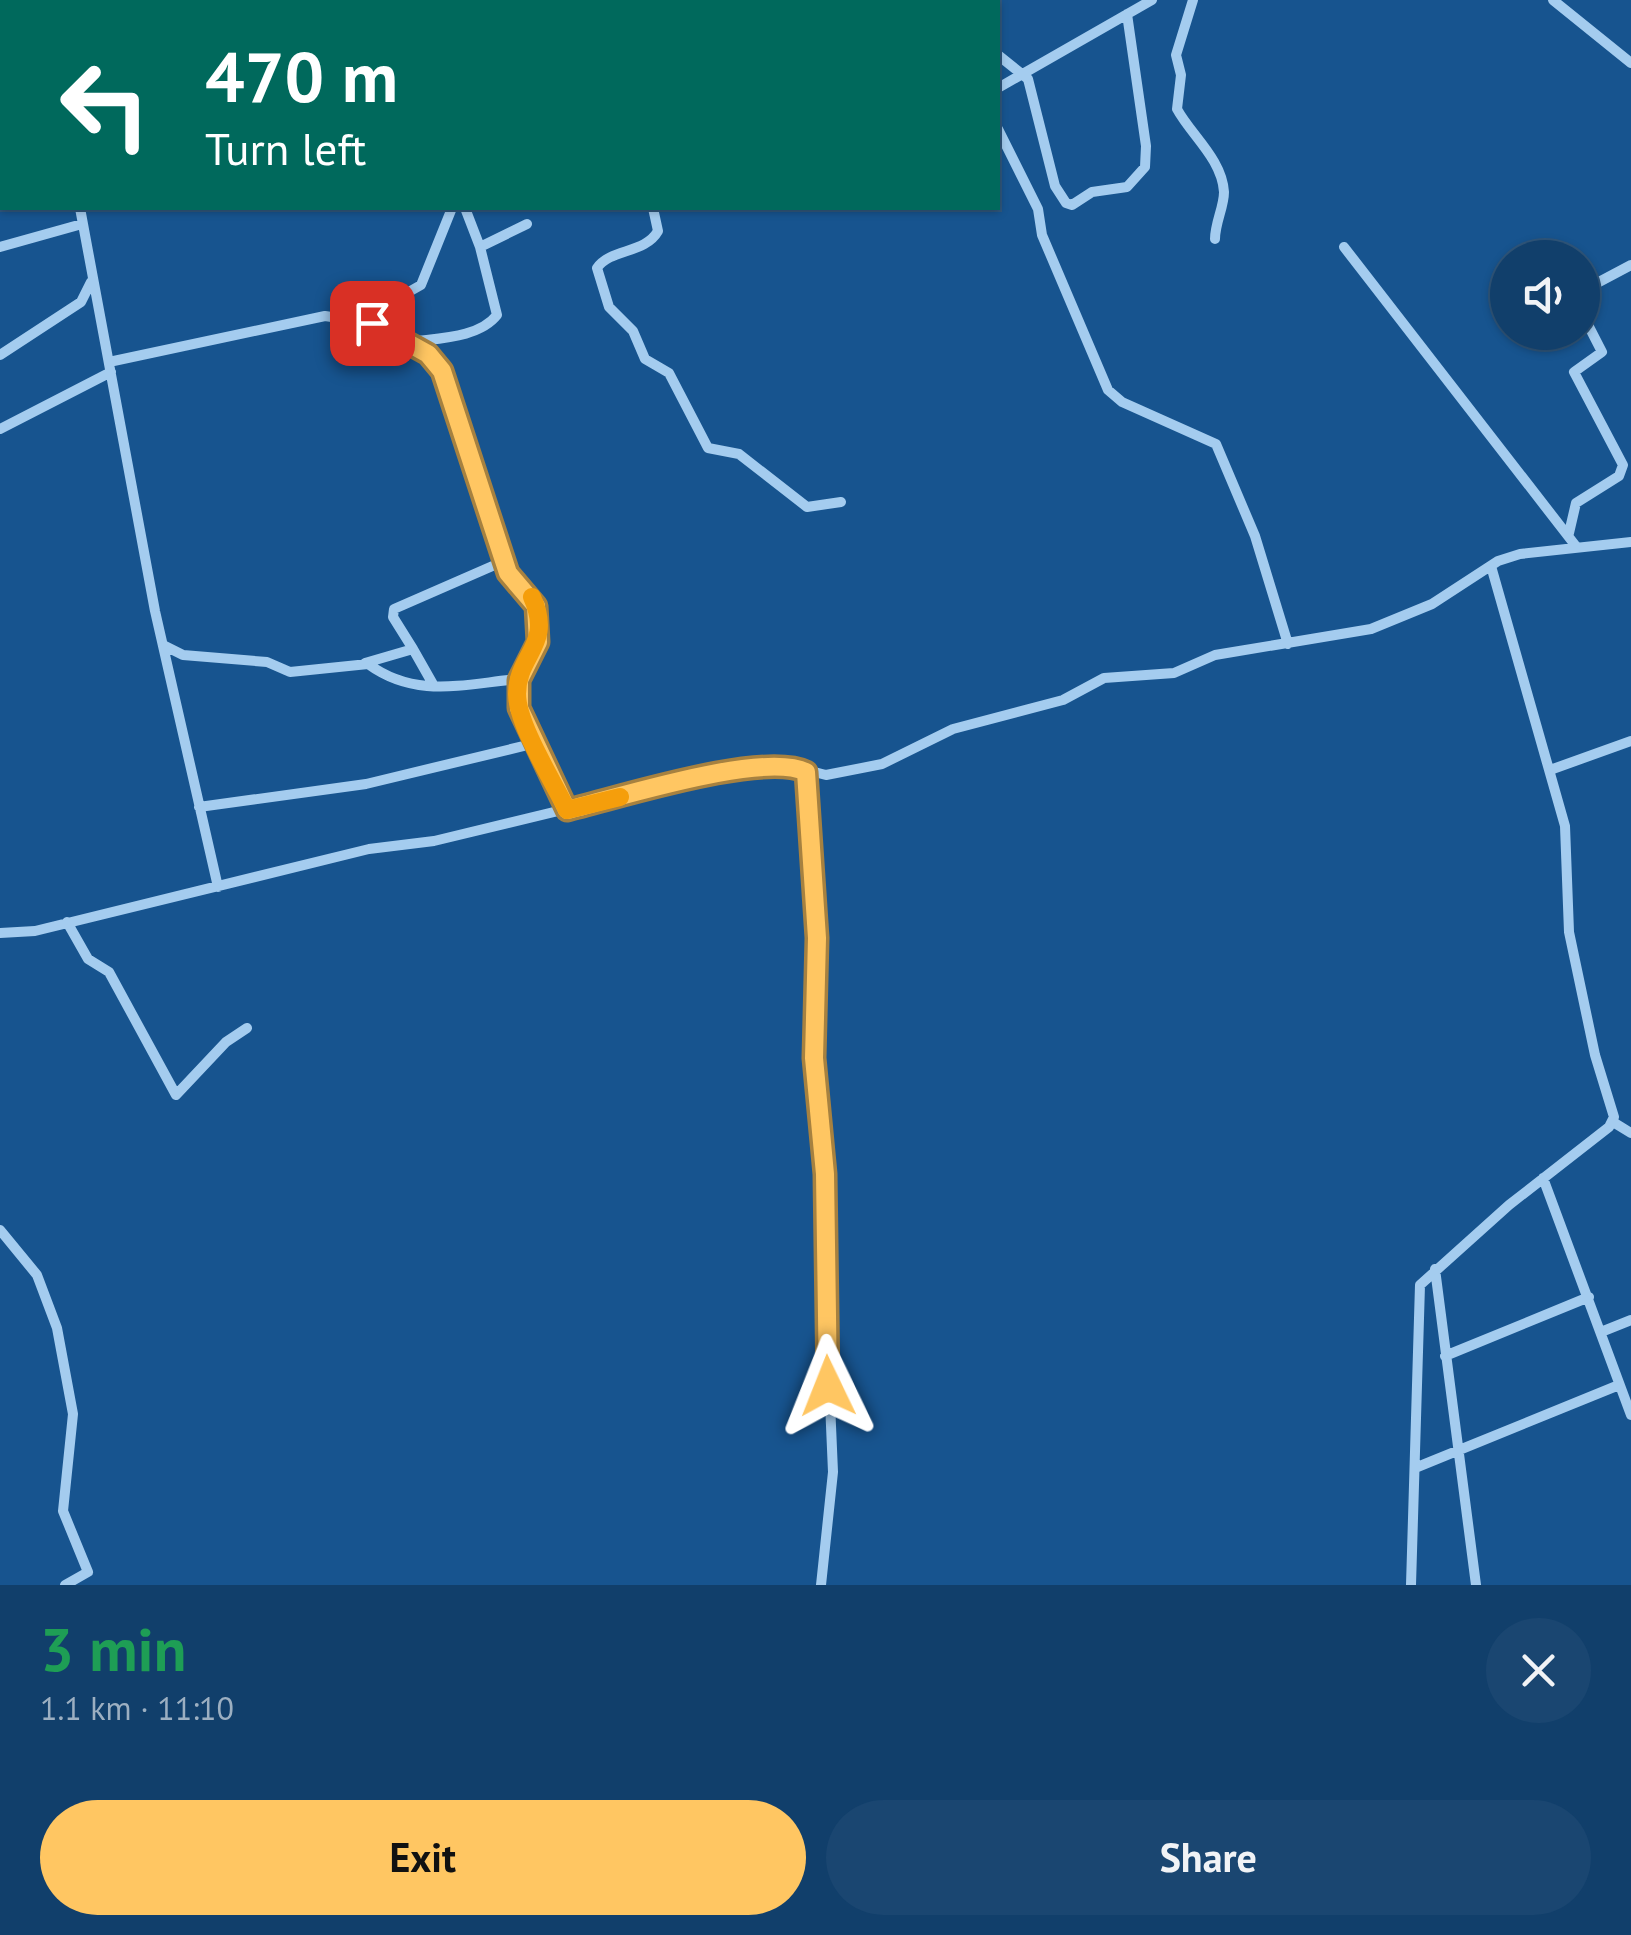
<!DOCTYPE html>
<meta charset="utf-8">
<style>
body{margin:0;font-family:"PT Sans",sans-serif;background:#1a4671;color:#f1f3f6;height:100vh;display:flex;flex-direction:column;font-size:38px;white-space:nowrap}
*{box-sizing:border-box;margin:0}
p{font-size:32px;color:#9cafc1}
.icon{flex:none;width:55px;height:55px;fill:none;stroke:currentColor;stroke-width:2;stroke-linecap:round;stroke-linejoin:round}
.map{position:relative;height:1585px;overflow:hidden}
.side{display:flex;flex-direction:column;background:#113f6b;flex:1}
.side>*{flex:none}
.guide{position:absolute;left:0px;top:0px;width:1000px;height:210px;box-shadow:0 2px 8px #0004,0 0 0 2px #30587e;background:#00695c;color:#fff;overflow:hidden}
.buttons{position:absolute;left:1490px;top:240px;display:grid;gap:20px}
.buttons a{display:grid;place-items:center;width:110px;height:110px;border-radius:50%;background:#113f6b;box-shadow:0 2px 8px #0004,0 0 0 2px #30587e;font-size:50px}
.pin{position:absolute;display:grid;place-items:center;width:85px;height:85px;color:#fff;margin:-42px;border-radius:20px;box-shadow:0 5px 15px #0006}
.me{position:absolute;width:110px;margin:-55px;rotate:358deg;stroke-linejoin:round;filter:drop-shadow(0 0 8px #0008)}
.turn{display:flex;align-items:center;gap:35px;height:210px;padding:0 40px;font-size:45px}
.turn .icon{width:130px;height:130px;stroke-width:2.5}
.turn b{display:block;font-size:70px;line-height:85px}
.round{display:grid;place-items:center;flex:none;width:105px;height:105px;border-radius:52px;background:#1a4671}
.headline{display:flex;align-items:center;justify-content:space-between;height:170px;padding:0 40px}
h1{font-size:60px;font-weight:700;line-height:75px;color:#1e9e55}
.primary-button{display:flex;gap:20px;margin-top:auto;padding:20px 40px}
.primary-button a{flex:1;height:115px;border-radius:60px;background:#ffc662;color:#111;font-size:40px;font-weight:700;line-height:115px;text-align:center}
.primary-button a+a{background:#1a4671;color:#f1f3f6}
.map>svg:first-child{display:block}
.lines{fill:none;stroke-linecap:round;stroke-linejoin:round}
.minor{stroke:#a4ccef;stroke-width:10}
.route-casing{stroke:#a68140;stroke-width:25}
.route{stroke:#ffc662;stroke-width:18}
.slow{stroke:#f59e0b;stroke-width:18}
</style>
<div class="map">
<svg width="1631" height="1585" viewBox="0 0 1631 1585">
<rect width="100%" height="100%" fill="#17548f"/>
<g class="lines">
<!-- minor -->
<path class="minor" d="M32 0 33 2
M552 0 554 2
M636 0 638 2
M771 0 773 2
M953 0 955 2
M1193 0 1176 55 1181 75 1177 109C1191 135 1222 159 1224 192 1224 207 1215 223 1215 239
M1553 0 1631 63
M479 2V0
M667 2 670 0
M891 2 892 0
M0 31 2 30
M998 55 1028 79 1055 186 1066 203 1072 205 1092 192 1127 187 1145 167 1146 146 1127 14
M998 88 1152 0
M998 129 1038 209 1042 235 1108 390 1122 402 1216 444 1255 536 1288 644
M80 208 155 611 218 887
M653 208 658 231C645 254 611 248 597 268L609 307 633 331 645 359 669 373 708 448 739 454 807 507 841 502
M0 247 82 224
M480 247 527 224
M1344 247 1575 545
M1582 291 1631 265
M337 315 391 302 421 285 452 208
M411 342C438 338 479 338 497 315L480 247 465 208
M0 355 81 302 91 282
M109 362 325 316 372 323 435 360 471 452 508 573 536 606 538 642 519 679V708L567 809
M0 429 111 372
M1569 533 1576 503 1619 476 1623 465 1574 372 1602 352 1582 313
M163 645 183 655 267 662 290 672 368 664C416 699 463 684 519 679
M413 649 393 617 394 609 504 561
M365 663 413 649 434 686
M1550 770 1631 741
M805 773 817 938 814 1058 825 1174V1287L833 1472 821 1585
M199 807 366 784 536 743
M67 922 88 959 109 972 176 1095 226 1042 247 1028
M0 933 35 931 369 849 434 841 711 774 791 766 826 775 882 764 953 729 1063 700 1104 678 1174 673 1215 655 1371 629 1432 604 1498 561 1520 554 1631 542
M1613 1122 1631 1133
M1543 1178 1631 1415
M0 1230 37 1275 57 1328 73 1414 63 1511 88 1572 65 1585
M1435 1269 1476 1585
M1601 1332 1631 1320
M1445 1356 1589 1297
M1415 1468 1619 1385
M1411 1585 1420 1285 1509 1205 1609 1127 1614 1117 1595 1055 1569 932 1565 826 1491 566"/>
</g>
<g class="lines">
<!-- route casing -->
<g class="route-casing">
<path id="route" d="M372 323 428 354 442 371 508 573 536 606 538 642 519 680V708L567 810C618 798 763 751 806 772L817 938 814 1058 825 1174 828 1386"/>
</g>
<!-- route -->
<use href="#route" class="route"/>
<!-- slow -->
<path class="slow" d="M532 597C554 645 517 654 517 694 517 724 553 781 567 810L620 797"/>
</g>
</svg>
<div class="buttons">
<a><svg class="icon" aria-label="sound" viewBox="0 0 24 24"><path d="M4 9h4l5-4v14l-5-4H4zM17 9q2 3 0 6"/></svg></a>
</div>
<div class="pin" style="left:372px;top:323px;background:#d93025"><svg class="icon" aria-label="arrive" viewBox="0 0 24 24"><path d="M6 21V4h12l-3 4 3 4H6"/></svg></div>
<svg class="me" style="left:828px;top:1386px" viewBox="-20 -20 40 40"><path d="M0-17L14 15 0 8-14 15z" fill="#ffc662" stroke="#fff" stroke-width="4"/></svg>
<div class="guide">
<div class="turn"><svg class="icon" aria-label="left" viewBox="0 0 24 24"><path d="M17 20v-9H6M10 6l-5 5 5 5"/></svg><div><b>470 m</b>Turn left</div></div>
</div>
</div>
<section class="side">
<div class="headline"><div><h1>3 min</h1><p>1.1 km · 11:10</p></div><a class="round"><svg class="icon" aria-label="close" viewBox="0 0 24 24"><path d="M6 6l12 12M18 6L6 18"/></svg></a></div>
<div class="primary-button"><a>Exit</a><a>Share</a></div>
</section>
